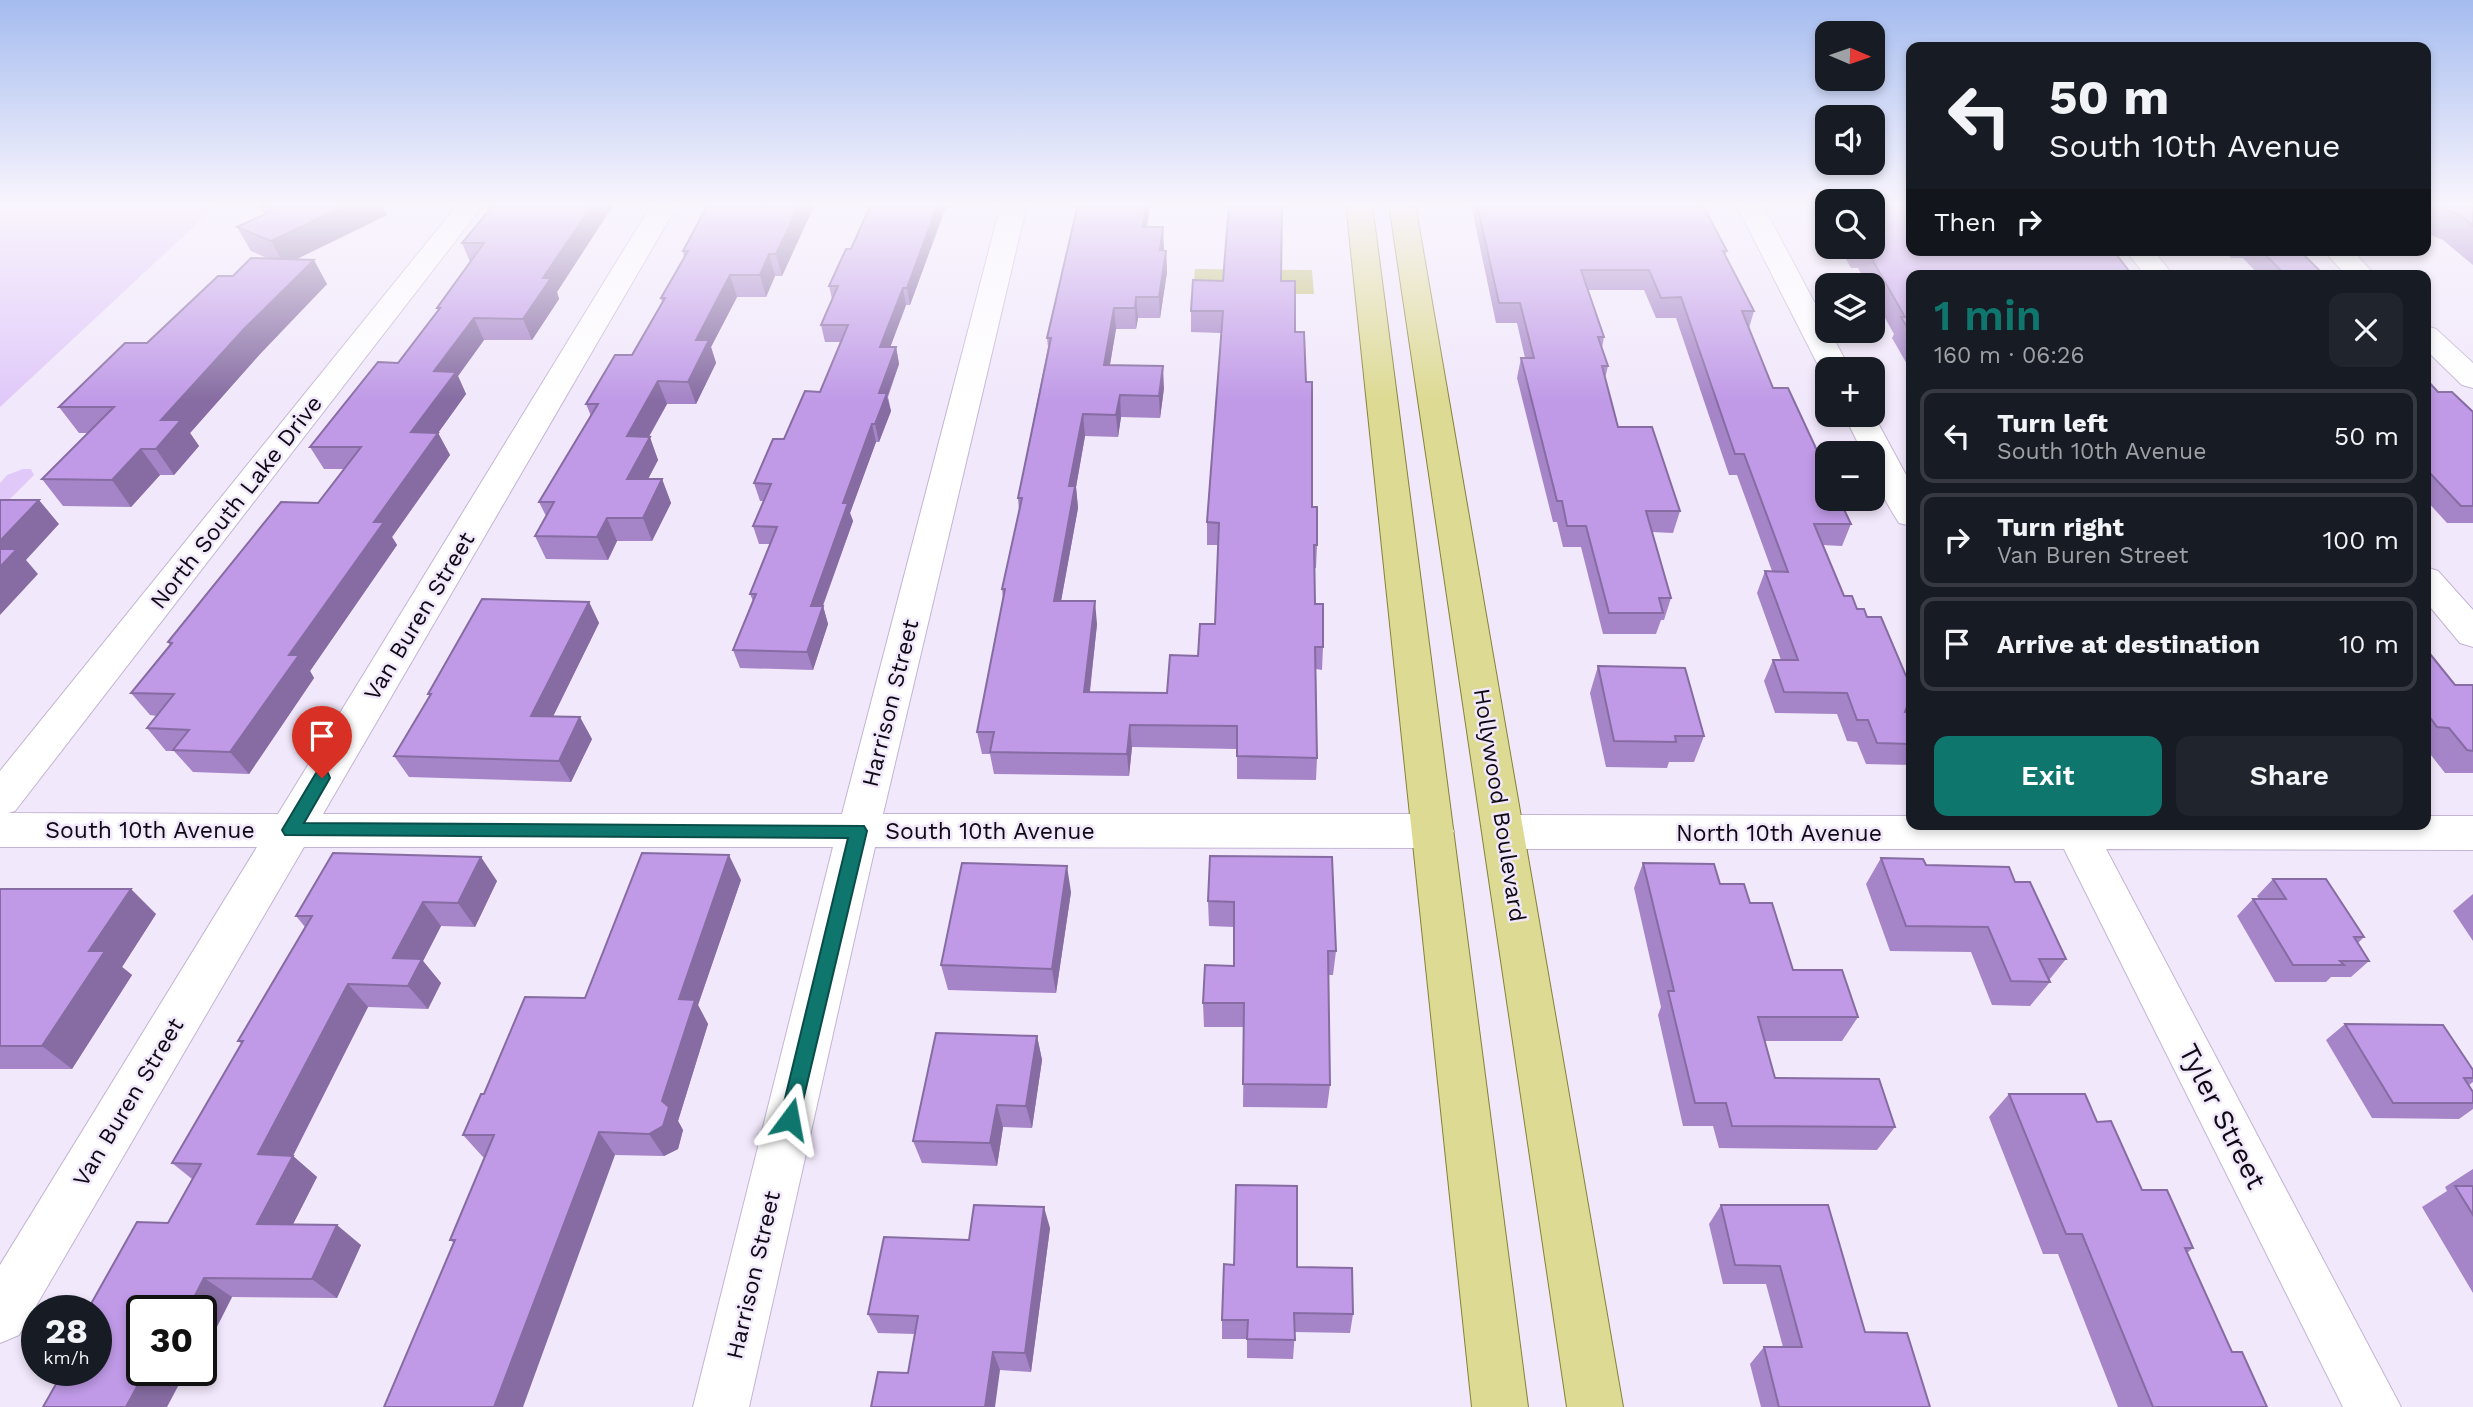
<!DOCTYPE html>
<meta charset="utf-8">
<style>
body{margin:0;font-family:"Work Sans",sans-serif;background:#20242c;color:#f1f3f6;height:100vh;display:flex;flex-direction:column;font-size:26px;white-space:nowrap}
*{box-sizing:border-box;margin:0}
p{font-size:23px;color:#9ea1a6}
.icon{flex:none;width:38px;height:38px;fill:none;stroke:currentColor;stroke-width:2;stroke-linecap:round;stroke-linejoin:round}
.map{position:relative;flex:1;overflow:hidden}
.side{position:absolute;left:1906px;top:270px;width:525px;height:560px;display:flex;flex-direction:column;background:#171b24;border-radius:14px;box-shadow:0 4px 10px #0003}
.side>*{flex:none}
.guide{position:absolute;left:1906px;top:42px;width:525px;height:214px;border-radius:14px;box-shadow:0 4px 10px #0003;background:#171b24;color:#f1f3f6;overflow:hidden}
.needle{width:46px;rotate:92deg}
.buttons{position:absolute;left:1815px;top:21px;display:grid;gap:14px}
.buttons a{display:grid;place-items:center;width:70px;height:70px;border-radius:14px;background:#171b24;box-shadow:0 4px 10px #0003;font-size:35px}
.speed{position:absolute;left:21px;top:1295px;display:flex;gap:14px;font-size:35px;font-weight:700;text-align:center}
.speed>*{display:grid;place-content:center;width:91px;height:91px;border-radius:50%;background:#171b24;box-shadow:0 4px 10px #0003;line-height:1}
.speed small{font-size:18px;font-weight:400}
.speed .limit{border:4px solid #111;border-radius:10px;background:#fff;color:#111}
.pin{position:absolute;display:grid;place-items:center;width:60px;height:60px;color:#fff;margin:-72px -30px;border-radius:50% 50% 50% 0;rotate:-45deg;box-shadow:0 0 7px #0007}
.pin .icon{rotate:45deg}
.me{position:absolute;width:77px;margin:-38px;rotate:13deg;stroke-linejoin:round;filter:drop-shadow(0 0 5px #0008)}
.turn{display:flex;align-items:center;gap:24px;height:147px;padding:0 28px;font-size:32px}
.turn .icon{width:91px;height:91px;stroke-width:2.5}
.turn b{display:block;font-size:49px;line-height:60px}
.then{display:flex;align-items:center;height:66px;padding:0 28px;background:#0003;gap:14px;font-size:26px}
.round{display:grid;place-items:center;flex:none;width:74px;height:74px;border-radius:14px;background:#20242c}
.headline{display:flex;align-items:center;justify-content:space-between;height:119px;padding:0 28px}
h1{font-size:42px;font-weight:600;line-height:52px;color:#0f766e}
.action{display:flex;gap:14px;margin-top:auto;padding:14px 28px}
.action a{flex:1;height:80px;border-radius:14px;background:#0f766e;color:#fff;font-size:28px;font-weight:600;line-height:80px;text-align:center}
.action a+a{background:#20242c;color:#f1f3f6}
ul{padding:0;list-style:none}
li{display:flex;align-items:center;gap:21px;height:94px;margin:0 14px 10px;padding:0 14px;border:4px solid #363941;border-radius:14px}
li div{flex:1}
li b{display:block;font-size:26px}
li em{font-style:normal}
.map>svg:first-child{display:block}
.green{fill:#c3c177}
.water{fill:#e0c9f9}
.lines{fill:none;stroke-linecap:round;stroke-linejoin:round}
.minor-casing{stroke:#c3b4d4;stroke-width:2}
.major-casing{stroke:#868138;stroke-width:2}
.minor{fill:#fff;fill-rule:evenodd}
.major{fill:#ddda93;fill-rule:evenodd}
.wall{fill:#a584c7}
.shaded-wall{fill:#866ca2}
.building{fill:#c09ae7;stroke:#866ca2;stroke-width:2}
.route{fill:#0f766e;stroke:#0a4d48;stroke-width:2}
.labels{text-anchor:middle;stroke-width:5;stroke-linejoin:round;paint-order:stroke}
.street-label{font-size:23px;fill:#0f0914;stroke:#f1e8fb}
.near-street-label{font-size:28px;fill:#0f0914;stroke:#f1e8fb}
</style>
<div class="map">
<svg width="2473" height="1407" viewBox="0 0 2473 1407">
<rect width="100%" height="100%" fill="#f1e8fb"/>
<!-- green -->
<path class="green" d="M1195 269 1312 270 1314 294H1193Z"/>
<!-- water -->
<path class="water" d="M0 204H218L0 407Z
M23 469H31L34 475 5 504H0V483L7 475Z"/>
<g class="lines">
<!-- minor casing -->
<g class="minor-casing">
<path id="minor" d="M458 204H484L15 811 8 813 278 814 652 204H678L323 814H842L1001 204H1027L883 814H1433L1448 819 1454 831 1448 843 1433 848 875 847 749 1407H693L833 847H304L19 1335 0 1343V1265L257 847H0V771Z
M1736 204H1762L1850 369H1827V376L1820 369Z
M2125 250H2153L2173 275H2145Z
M2323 250H2352L2375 275H2346Z
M2426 326 2436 329 2473 363V388L2462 385 2426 350Z
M1872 412 1911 484V526L1899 523C1885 501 1872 479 1872 453H1863L1844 415H1872Z
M2426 567 2438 571 2473 610V647L2460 643 2426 602Z
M1505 815 1911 816V824H2426V816H2473V850L2106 849 2401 1407H2343L2064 849H1505L1490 844 1484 832 1490 820Z"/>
</g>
<!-- major casing -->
<g class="major-casing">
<path id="major" d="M1346 204H1372L1528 1407H1472Z
M1389 204H1415L1623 1407H1567Z"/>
</g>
<!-- minor -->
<use href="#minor" class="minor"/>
<!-- major -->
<use href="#major" class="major"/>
</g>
<!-- wall -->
<path class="wall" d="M262 204H382L387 215 297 259 327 284 260 354 190 433 199 446 174 475H160L131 507 63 506 42 479 89 433H79L59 407 147 343 233 276 269 259 251 251 237 227 264 214 259 205Z
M494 204H614L557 292 559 299 532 340H484L458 376 466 394 438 433 450 455 392 537 397 545 310 671 314 678 249 774 193 772 174 751H166L147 728 157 716 150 715 131 693 170 645 168 642 318 503 344 469H324L310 447 398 363 438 310 437 308 470 262 462 243Z
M815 204 782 276H775L766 297H737L711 347 716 363 696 404H667L649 437 658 460 648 479H662L671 503 652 541H617L608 560 546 559 535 536 546 516 539 502 591 416 586 404 632 355 662 302 661 298 684 257 683 251Z
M871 204H947L910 305H906L890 347H896L899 364 888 397 891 411 879 442H876L850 513 853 521 823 606 828 624 813 670 740 668 733 650 753 601 750 594 770 544H759L753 526 764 501H760L754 483 784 439 820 392 841 342H825L821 325 832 299 829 286 851 249Z
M1078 204H1150L1147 227 1164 248V250L1166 251 1167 272 1160 318H1138L1136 329H1116L1110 365 1164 388 1160 418 1121 417 1118 437 1085 436 1076 487 1078 508 1061 601 1097 624 1090 692 1167 693 1198 656 1215 624 1218 545H1207V522L1221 333 1191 332V311L1281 281 1295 332 1306 382 1312 507 1317 545 1316 568H1314L1315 604 1323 647 1322 670 1316 669 1317 758 1316 780 1237 779V749L1132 747 1129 776 994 774 990 754H982L977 732 1003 599 1002 589 1019 511 1018 498 1048 347 1047 338Z
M1471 204H1702L1727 251 1725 255 1754 311 1749 328 1773 388 1851 524 1842 546 1823 545 1844 596 1857 609 1905 712H1911V765L1866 764 1857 742 1847 741 1837 714 1775 713 1764 681 1773 660H1781L1757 593 1765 571H1772L1737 475H1729L1676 318H1656L1644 290H1588L1604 337 1602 348 1608 366 1605 378 1618 427 1680 511 1673 533 1652 532 1671 598 1664 620H1661L1656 634H1603L1581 547H1563L1557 522H1553L1517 378 1521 358H1525L1517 323H1496Z
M1815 204H1827V225Z
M2426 204H2473V265L2443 240 2426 233Z
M1839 247H1872L1911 275V371L1892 338 1894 334 1872 295V285H1867L1858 268H1851Z
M2217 250H2305L2303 254 2324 275H2259L2243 258H2231L2223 250Z
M2426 379 2438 392 2473 412V523H2447L2426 500Z
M589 602 599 623 553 716 592 739 571 782 409 777 394 756 430 696 428 694Z
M2426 649 2455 685H2473V773H2445L2427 750H2426Z
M1598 666 1704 736 1694 762H1669L1667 768 1606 767 1590 693Z
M1210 856 1336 951 1333 975H1328L1330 1085 1327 1108 1243 1107 1244 1027H1204L1203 1003 1234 966V927L1209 926 1208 901Z
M1881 858 1926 865 2015 882 2066 959 2049 980 2050 982 2030 1006 1992 1005 1971 952 1890 951 1866 884Z
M1643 863 1720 884 1750 903 1793 970 1858 1017 1842 1041H1765L1775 1078 1895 1127 1877 1150 1719 1148 1713 1126H1683L1658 1015 1661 1007 1634 888Z
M2273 879 2364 937 2358 943 2369 961 2351 977H2331L2326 982H2275L2237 916 2253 899H2259L2257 896Z
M741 880 698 1005 708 1024 678 1121 683 1130 678 1149 664 1156 615 1155 454 1243 450 1240 485 1157H483L463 1135 484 1094 585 998Z
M497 881 475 927 441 926 423 961 441 983 428 1009 368 1007 293 1156 317 1177 293 1224 361 1245 337 1298 232 1297 201 1358V1311L142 1370H195L193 1375 64 1370 168 1223 192 1179 172 1163 242 1044 238 1041 305 927 296 916Z
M0 889 156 914 122 967 132 975 72 1069H0Z
M1071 892 1056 993 948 990 941 965Z
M2473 894V941L2453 911Z
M2345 1024 2473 1070V1082L2469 1085 2473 1092V1109L2459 1119 2372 1118 2326 1040Z
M1037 1036 1042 1060 1032 1128 1003 1127 997 1166 922 1163 913 1141Z
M2009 1094 2097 1122 2142 1190 2193 1248 2187 1253 2232 1352 2267 1407H2118L2058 1254H2043L1989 1117Z
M2473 1169V1293L2422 1207 2447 1191 2445 1187Z
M1721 1205 1865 1332 1930 1407H1761L1750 1364 1764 1347H1783L1766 1284H1723L1709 1224Z
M1050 1228 1031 1372 1000 1370 908 1373 915 1334 878 1333 868 1314 969 1240Z
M1297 1267 1353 1314 1350 1333 1295 1332 1293 1359 1247 1358V1339H1222V1320Z"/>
<!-- shaded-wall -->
<path class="shaded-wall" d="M349 204H382L387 215 284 265 271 241Z
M593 204H614L557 292 559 299 532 340 523 319 543 278Z
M800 204H815L782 276 776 254Z
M938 204H947L910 305 907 288Z
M1146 204H1150L1144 248 1143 227Z
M1163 227 1164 248 1161 272 1160 250Z
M1166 251 1167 272 1160 318 1159 297Z
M769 254 775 276 766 297 760 275Z
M314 260 327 284 260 354 190 433 199 446 174 475 156 449 161 420 244 329Z
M730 275 737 297 711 347 716 363 696 404 688 382 696 340Z
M903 288 906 305 884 364 880 347Z
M1136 297 1138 318 1136 329 1135 308Z
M1114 308 1116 329 1106 387 1104 365Z
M474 318 484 340 458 376 466 394 438 433 450 455 392 537 397 545 310 671 314 678 249 774 230 752 289 655 374 522 411 432 434 371Z
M896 347 899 364 887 397 891 411 879 442 875 424 879 393Z
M1163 366 1164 388 1160 418 1159 396Z
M658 381 667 404 636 459 627 436Z
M1120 395 1121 417 1118 437 1116 415Z
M1083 414 1085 436 1076 487 1078 508 1057 623 1054 601 1069 486Z
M872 424 876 442 850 513 853 521 816 624 811 606 843 503Z
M650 437 658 460 636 502 627 479Z
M141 449 160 475 131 507 112 480Z
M662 479 671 503 652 541 643 518Z
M39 500 59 524 26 560 38 574 0 615V541Z
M607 518 617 541 608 560 597 537Z
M1095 601 1097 624 1087 715 1084 692Z
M589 602 599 623 543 737 531 716Z
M823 606 828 624 813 670 807 652Z
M580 717 592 739 571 782 559 761Z
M1130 725 1132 747 1129 776 1127 754Z
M729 855 741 880 698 1005 708 1024 678 1121 683 1130 678 1149 664 1156 649 1134 662 1101 679 999Z
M481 857 497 881 475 927 458 903Z
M1067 866 1071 892 1056 993 1052 969Z
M131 889 156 914 122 967 132 975 72 1069 42 1046 89 951Z
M423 902 441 926 423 961 441 983 428 1009 408 986 393 958Z
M348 984 368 1007 283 1175 258 1154Z
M1037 1036 1042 1060 1032 1128 1026 1106Z
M997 1105 1003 1127 997 1166 990 1143Z
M599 1132 615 1155 523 1407H494Z
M293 1156 317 1177 283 1244 257 1224Z
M1044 1207 1050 1228 1031 1372 1025 1353Z
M337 1225 361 1245 337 1298 312 1279Z
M204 1278 232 1297 201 1358V1311H187Z
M993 1352 1000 1370 995 1407H985Z
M146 1370H175L184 1375 167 1407H126Z
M184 1370H195L193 1375Z"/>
<!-- building -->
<path class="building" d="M262 204H349L271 241 237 227 272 211 259 205Z
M494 204H593L543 278H551L523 319 474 318 434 371 456 372 411 432 438 433 374 522H384L289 655H299L230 752 173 750 189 730 147 728 174 694 131 693 172 643 168 642 281 502 318 503 361 447H310L378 362 398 363 440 308H437L484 243H462Z
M708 204H800L776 254H769L760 275H730L696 340H709L688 382 658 381 627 436 650 437 627 479H662L643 518H607L597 537 535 536 554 502H539L598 404H586L615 355H632L665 298H661L688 251H683Z
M871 204H938L907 288H903L880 347H896L879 393H887L875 424H872L843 503H848L811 606H823L807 652 733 650 756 594H750L777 527 753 526 771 484 754 483 773 439H784L805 391 820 392 848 325H821L838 286H829L846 249H851Z
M1078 204H1146L1143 227H1163L1160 250 1166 251 1159 297H1136L1135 308H1114L1104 365 1163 366 1159 396 1120 395 1116 415 1083 414 1069 486H1075L1054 601H1095L1084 692 1167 693 1170 655 1198 656 1200 624H1215L1219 523 1207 522 1223 311H1191L1193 280 1223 281 1229 204H1282L1281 281H1295V332H1304L1306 382H1312V507H1317V545H1314L1315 604H1323V647H1315L1317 758 1237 756V726L1130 725 1127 754 990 752 994 732H977L1005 589H1002L1022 498H1018L1051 338H1047Z
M1477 204H1702L1727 251H1723L1754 311H1742L1773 388H1788L1827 472V499H1839L1851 524H1814L1844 596H1852L1857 609H1864L1867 617H1881L1906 676 1911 680V695L1905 712H1911V744L1877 743 1868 720H1857L1847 693 1784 692 1773 660H1798L1765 571 1788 572 1744 454H1735L1681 297 1661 298 1649 270H1581L1604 337H1598L1608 366H1602L1618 427H1652L1680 511H1646L1671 598H1659L1663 613H1609L1586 526H1567L1562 501H1557L1521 358H1534L1520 303H1499Z
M1872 204H1911V250H2113L2132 275H1911V334L1901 317H1905L1865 247H1858H1872Z
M2430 204H2473V226L2460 215Z
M2261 250H2299L2324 275H2285Z
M251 258 314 260 244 329 161 420H181L156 449H141L112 480 42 479 114 407H59L125 343H147L218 276H233Z
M2426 379 2438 392H2452L2473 412V506H2461L2426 469Z
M0 500H39L0 541Z
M0 549H17L0 567Z
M482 599 589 602 531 716 580 717 559 761 394 756 431 694H428Z
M2426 649 2455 685H2473V751L2467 750 2449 728 2437 727 2426 712Z
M1598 666 1685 668 1704 736H1675L1676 742 1614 741Z
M333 853 481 857 458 903 423 902 393 958 422 959 408 986 348 984 258 1154 293 1156 257 1224 337 1225 312 1279 204 1278 187 1311H142V1370H146L126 1407H43L64 1370H96V1311H87L137 1222 168 1223 201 1164 172 1163 243 1041H238L312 916H296Z
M642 853 729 855 679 999 695 1000 662 1101 669 1107 663 1126 649 1134 599 1132 494 1407H384L455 1240H450L494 1135H463L481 1094H484L525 997 585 998Z
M1210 856 1332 857 1336 951H1328L1330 1085 1243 1084 1244 1003H1203L1205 965 1234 966V902L1208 901Z
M1881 858 1923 859 1926 865 2009 867 2015 882H2030L2066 959H2039L2050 982 2011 981 1988 927 1906 926Z
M962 863 1067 866 1052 969 941 965Z
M1643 863 1714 864 1720 884H1744L1750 903H1772L1793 970H1842L1858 1017H1758L1775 1078 1879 1079 1895 1127 1732 1126 1726 1103H1695L1668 991H1674Z
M2273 879H2326L2364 937H2354L2369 961H2340L2344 965H2293L2253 899H2286Z
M0 889H131L89 951H105L42 1046H0Z
M2345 1024 2443 1025 2473 1070V1078H2464L2473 1092V1103H2393Z
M936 1033 1037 1036 1026 1106 997 1105 990 1143 913 1141Z
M2009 1094H2085L2097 1122 2111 1121 2142 1190H2167L2193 1248H2185L2232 1352H2242L2267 1407H2153L2082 1234H2066Z
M1236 1185 1297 1186V1267L1352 1268 1353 1314 1294 1313 1295 1340 1247 1339 1248 1320H1222L1224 1264 1234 1265Z
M2455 1186H2473V1215Z
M974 1205 1044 1207 1025 1353 993 1352 985 1407H871L878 1372 908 1373 918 1316 868 1314 884 1237 969 1240Z
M1721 1205H1828L1865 1332 1907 1333 1930 1407H1779L1764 1347H1802L1780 1266 1735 1265Z"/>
<!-- sky -->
<linearGradient id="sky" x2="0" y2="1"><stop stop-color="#a5bcef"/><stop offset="0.51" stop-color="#f9f5fd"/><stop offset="1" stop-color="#f9f5fd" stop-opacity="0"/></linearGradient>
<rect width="2473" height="401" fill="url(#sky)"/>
<!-- route -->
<path class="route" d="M322 771 328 773 330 778 304 823 864 826 867 831 797 1126 790 1129 783 1126 780 1119 848 838 285 835 282 830 285 825 316 773Z"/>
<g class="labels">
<!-- street labels -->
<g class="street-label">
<text transform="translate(236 502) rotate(-52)" y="8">North South Lake Drive</text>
<text transform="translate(419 616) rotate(-59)" y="8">Van Buren Street</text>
<text transform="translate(890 703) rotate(-76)" y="8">Harrison Street</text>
<text transform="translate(1500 805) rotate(81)" y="8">Hollywood Boulevard</text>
<text x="150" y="838">South 10th Avenue</text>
<text x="990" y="839">South 10th Avenue</text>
<text x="1779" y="841">North 10th Avenue</text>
<text transform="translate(128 1102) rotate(-59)" y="8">Van Buren Street</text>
<text transform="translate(753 1275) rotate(-77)" y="8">Harrison Street</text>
</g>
<!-- near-street labels -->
<g class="near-street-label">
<text transform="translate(2223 1116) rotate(63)" y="10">Tyler Street</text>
</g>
</g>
</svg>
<div class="buttons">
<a><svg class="needle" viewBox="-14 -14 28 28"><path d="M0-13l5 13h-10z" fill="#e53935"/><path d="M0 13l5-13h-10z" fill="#9ea1a6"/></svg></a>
<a><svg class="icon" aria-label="sound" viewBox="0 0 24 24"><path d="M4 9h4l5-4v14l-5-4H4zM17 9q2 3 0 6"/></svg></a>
<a><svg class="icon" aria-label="search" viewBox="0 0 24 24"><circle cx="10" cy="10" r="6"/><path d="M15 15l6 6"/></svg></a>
<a><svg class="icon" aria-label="layers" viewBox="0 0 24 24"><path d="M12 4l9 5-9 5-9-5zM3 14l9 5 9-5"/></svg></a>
<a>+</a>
<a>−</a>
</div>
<div class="speed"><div>28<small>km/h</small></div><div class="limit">30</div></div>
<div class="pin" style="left:322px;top:778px;background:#d93025"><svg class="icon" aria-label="arrive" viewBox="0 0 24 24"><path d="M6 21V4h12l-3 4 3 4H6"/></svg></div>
<svg class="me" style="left:790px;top:1119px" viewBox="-20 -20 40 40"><path d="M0-17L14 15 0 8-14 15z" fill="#0f766e" stroke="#fff" stroke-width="4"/></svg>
<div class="guide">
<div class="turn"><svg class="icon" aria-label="left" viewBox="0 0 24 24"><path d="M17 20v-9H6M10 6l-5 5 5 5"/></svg><div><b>50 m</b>South 10th Avenue</div></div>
<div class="then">Then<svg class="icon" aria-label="right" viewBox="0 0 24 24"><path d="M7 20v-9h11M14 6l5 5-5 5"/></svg></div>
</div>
<section class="side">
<div class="headline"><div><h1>1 min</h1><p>160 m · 06:26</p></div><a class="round"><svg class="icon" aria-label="close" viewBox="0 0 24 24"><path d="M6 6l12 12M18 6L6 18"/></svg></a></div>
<ul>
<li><svg class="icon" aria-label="left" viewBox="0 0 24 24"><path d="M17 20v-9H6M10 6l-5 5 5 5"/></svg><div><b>Turn left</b><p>South 10th Avenue</p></div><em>50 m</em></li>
<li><svg class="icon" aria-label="right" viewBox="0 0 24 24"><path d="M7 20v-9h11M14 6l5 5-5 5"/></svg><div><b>Turn right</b><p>Van Buren Street</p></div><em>100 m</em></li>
<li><svg class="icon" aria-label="arrive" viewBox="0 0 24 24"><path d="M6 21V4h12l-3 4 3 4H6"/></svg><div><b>Arrive at destination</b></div><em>10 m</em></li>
</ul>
<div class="action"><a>Exit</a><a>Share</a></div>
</section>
</div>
